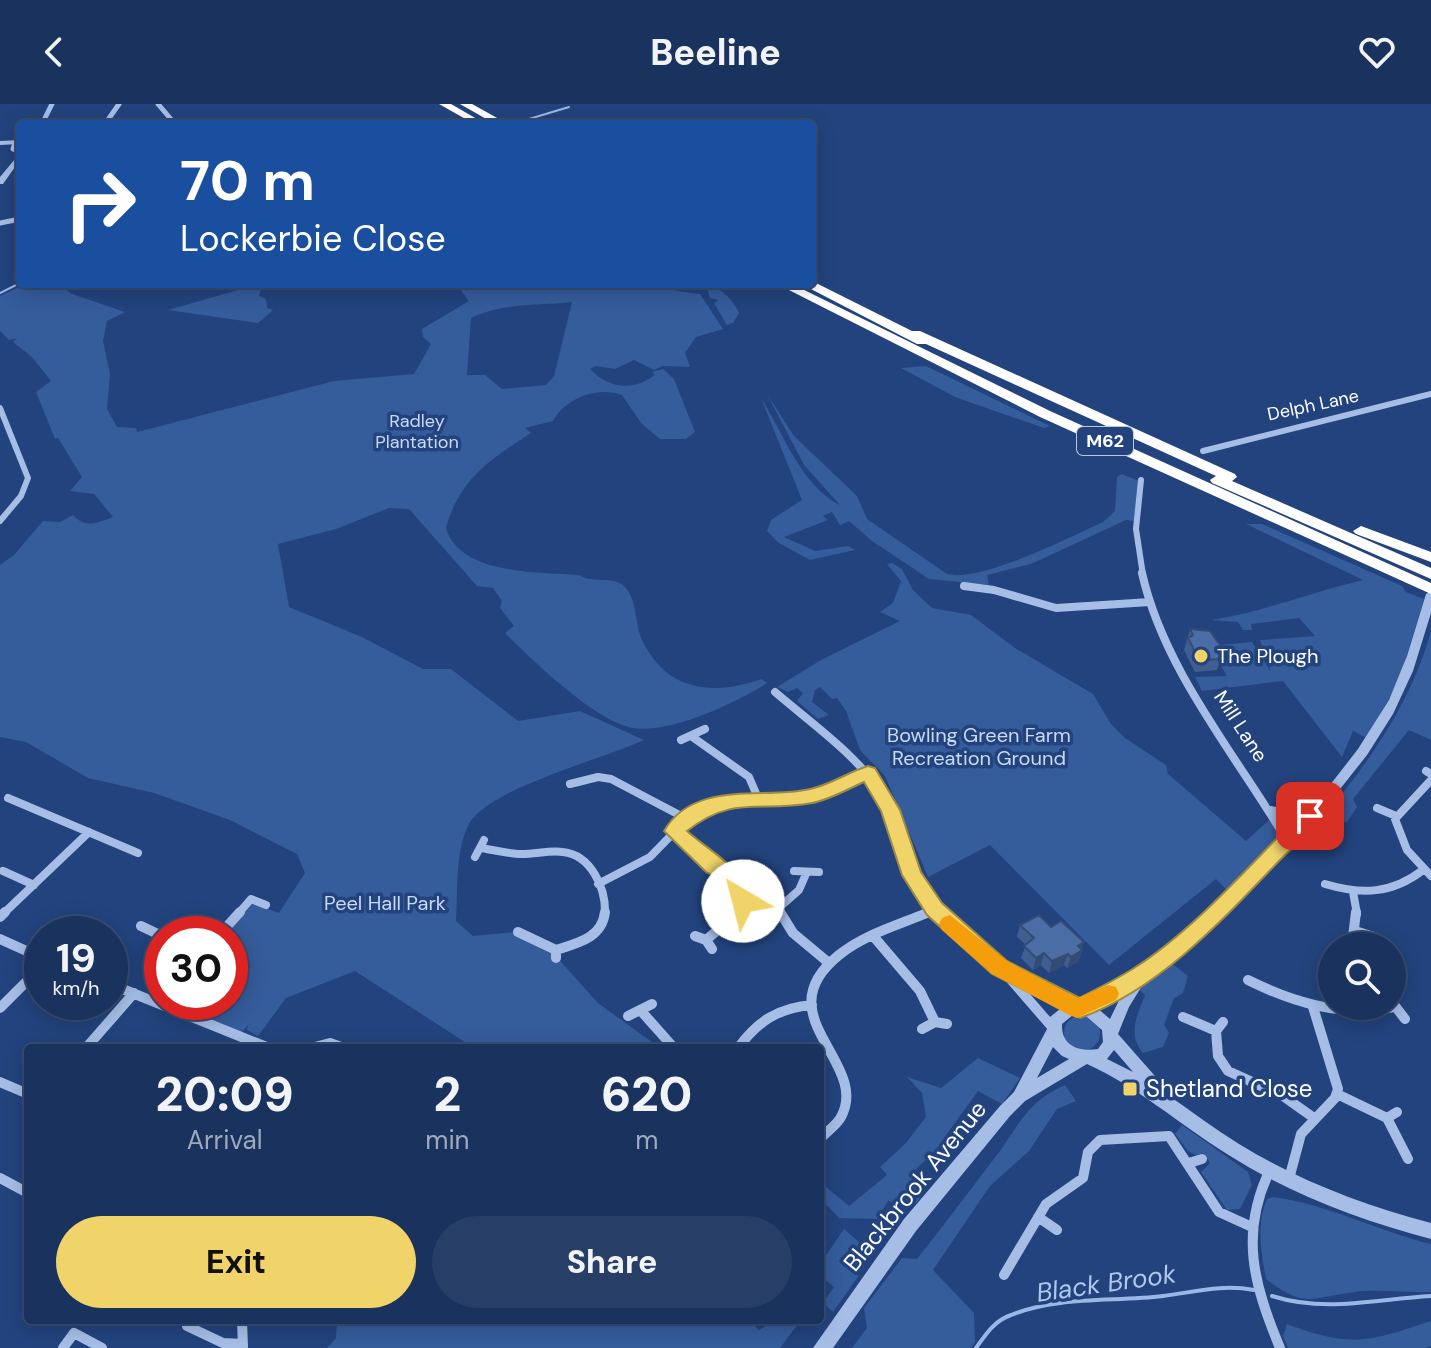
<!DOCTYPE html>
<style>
body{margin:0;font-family:"DM Sans",sans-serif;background:#273e67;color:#f1f3f6;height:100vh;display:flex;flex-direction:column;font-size:30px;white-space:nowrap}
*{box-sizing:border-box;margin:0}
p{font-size:26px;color:#9faabc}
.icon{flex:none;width:44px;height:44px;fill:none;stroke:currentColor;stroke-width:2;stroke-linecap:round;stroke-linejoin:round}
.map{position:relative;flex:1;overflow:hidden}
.drawer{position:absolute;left:24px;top:940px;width:800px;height:280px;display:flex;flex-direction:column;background:#1a325e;border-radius:8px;box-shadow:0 4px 20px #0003,0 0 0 2px #384d73}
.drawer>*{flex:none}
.top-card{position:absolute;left:16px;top:16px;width:800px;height:168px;border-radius:8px;box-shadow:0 4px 20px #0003,0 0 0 2px #384d73;background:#1a4fa0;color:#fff;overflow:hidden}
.tools{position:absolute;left:1318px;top:828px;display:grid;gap:16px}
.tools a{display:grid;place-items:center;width:88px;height:88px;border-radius:50%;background:#1a325e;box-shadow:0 4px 20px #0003,0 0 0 2px #384d73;font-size:40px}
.speed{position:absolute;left:24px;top:812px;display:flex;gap:16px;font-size:40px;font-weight:700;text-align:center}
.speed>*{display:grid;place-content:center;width:104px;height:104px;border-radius:50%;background:#1a325e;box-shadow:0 4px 20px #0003,0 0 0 2px #384d73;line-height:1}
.speed small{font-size:20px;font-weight:400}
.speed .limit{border:12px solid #d22;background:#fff;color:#111}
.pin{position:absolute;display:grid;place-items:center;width:68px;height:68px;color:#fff;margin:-34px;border-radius:16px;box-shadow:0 4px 12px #0006}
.me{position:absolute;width:88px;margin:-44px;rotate:323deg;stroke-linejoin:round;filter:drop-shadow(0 0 6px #0008)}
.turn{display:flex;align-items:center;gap:28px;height:168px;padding:0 32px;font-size:36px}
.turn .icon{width:104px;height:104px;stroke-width:2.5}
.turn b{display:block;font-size:56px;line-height:68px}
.eta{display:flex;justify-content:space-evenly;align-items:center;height:136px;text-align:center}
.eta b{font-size:48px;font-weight:800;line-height:56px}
.action{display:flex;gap:16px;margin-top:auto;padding:16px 32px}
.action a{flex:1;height:92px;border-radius:48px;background:#f1d469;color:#111;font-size:32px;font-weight:800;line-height:92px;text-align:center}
.action a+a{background:#273e67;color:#f1f3f6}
header{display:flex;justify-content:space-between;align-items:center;height:104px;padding:0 32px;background:#1a325e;font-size:36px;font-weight:800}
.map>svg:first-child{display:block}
.green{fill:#355c9b;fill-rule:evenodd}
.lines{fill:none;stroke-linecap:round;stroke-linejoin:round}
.stream-far1{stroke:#9ab8e7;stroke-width:2}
.stream{stroke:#9ab8e7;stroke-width:4}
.minor-far3{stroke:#a6bee6;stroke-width:5}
.minor-far2{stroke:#a6bee6;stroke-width:6}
.minor-far1{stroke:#a6bee6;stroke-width:8}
.minor{stroke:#a6bee6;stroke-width:10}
.tertiary{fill:#a6bee6;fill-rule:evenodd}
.motorway{fill:#fff;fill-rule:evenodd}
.wall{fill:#405e8f}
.shaded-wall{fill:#344c74}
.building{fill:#4b6da6;stroke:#344c74;stroke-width:2}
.route{fill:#f1d469;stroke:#9d8a44;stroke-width:2}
.slow{fill:#f59e0b}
.poi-dot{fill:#f1d469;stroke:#22437d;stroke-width:3}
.labels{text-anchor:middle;stroke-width:7;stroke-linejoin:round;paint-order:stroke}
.far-street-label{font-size:18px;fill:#fff;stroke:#22437d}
.far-park-label{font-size:18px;fill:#c9daf5;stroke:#22437d}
.shield{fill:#22437d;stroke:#bdc7d8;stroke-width:2}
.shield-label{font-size:18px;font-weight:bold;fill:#fff}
.poi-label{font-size:20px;fill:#fff;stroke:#22437d;text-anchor:start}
.street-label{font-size:20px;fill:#fff;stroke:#22437d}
.park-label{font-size:20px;fill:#c9daf5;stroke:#22437d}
.near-poi-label{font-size:24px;fill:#fff;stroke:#22437d;text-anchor:start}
.near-street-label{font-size:24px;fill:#fff;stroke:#22437d}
.near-water-label{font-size:26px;font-style:italic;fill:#b1c8ee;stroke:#22437d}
</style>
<header><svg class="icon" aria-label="back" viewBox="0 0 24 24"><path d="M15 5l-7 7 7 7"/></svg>Beeline<svg class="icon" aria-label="heart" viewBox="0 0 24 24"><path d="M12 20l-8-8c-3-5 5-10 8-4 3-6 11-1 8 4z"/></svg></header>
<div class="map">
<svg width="1431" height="1244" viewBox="0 0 1431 1244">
<rect width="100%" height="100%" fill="#22437d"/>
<!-- green -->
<path class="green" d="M26 180H58L72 190 125 208 107 217 103 237 110 270 107 305 117 323 136 324 137 328 334 277 414 270 431 240 423 233 422 225 469 197 456 180H663L677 187 700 190 723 225 696 233 685 249 690 263 663 262 654 266 634 256 615 265 596 262 590 265C608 284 632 288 655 271L652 268 663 265 674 275 695 328 686 335H660L641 319 622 291C597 282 565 295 553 317L525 324 531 329C491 355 460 374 446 424 459 471 540 468 579 471 592 480 613 471 625 483 637 495 635 521 642 536 667 588 713 592 762 575L767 579C736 599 664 633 628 623 590 612 533 557 505 529L514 522 500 504 502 497 493 484 477 482 409 405 389 404 336 425 278 440 289 503 362 533 423 565H451L518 617 580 607 644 636C604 655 489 684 469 720 455 746 458 788 456 817L473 832 516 828 544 839 598 899 660 944H474L355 867 286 894 258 932 247 926 248 921 240 931 169 901 230 898V830H227L253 799 279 809 305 769 297 750 230 716 154 689 88 674 26 638 0 633V461L14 451 43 417 60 418 73 411C86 425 97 419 113 413L94 390 70 387 82 373 58 334 55 335 36 288 51 277 32 253 13 238 17 234 9 236 0 227V192ZM572 198 554 272 546 281 502 285 485 271H467L471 214C504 198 537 202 572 198Z
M706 180C719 181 734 197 739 209L733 219 727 221 714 199 719 196 710 194Z
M252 182H262L259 192 266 195 267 204 273 206 258 219 168 206Z
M926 262 1050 322 1044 324 955 293 901 264Z
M767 290 794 332 857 392 867 415 947 470C980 479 1070 433 1103 418L1115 407 1117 373 1122 370 1139 377 1134 417 1126 416 1031 460 987 471 989 481 929 475 872 437 849 417 840 421 832 408 823 412 828 416 784 433 815 447 848 442 855 446 810 456 779 439 767 427 771 416 802 396 761 294C783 329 802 383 840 401L804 361Z
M1246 420H1262L1402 482 1406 488 1424 495 1398 580 1366 634 1353 627 1342 653 1283 577 1202 587 1195 573 1227 572 1209 542 1252 538 1271 568 1260 536 1315 532 1299 514 1251 520 1252 526H1243L1238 518 1211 516C1263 508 1312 488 1363 476Z
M892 459 902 465 913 486 932 504 971 511 1015 544 1093 590 1111 620 1125 634 1166 661 1168 670 1246 737 1269 716 1285 722 1286 732 1230 789 1216 775 1109 861 990 741 928 773 885 672 860 646 846 607 837 594 832 595 820 583 815 586 812 598 829 611 818 615 797 597 803 589 797 584 788 588 777 583 821 556 900 517 880 508 893 499 901 477 887 460Z
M1431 527V636L1409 626 1353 695 1357 703 1347 718 1340 717 1334 725 1320 718C1369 657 1410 602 1431 527Z
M1170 858 1188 872 1183 889 1174 894 1164 921 1169 929 1163 943 1143 949C1127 930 1137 912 1145 891L1138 884Z
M1064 929a18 18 0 1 1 36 0a18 18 0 1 1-36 0Z
M978 954 1020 974 1002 1000 978 987 934 1048 910 1071 923 1090 914 1102 888 1097 877 1115 839 1114 820 1094V1078L849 1102 887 1071 880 1063 906 1039 926 1013 922 989 907 973 941 984Z
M1065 981 1076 997 1057 1005 1029 1047 990 1082 933 1166 974 1209 975 1238 971 1244H852L867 1224 864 1204 902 1154 917 1155C943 1122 968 1089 993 1056 1018 1025 1024 999 1065 981Z
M1182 1021 1248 1068 1252 1081 1240 1105 1227 1106 1201 1068 1210 1059 1204 1049 1196 1051 1188 1047 1175 1030Z
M1273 1093C1327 1100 1378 1127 1431 1140V1188C1406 1189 1380 1185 1355 1188 1311 1193 1307 1206 1266 1175 1261 1149 1256 1120 1267 1095Z
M844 1125 860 1139 858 1173 833 1208 823 1199 834 1183 824 1175 820 1180V1160Z
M337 1216H748L759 1226 775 1216H801L780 1244H327L336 1234Z
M1431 1217V1242L1426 1244H1288L1283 1232 1287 1220C1351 1244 1368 1238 1431 1217Z"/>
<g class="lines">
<!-- stream-far1 -->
<path class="stream-far1" d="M519 18 569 3
M0 189 20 179"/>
<!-- stream -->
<path class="stream" d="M1272 1192C1326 1209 1376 1195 1431 1192
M976 1244C986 1230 994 1217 1011 1211 1057 1192 1114 1198 1163 1192 1195 1188 1222 1180 1254 1186"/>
<!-- minor-far3 -->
<path class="minor-far3" d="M158 0 175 20
M42 20 52 0
M105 20 119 0
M15 39 13 45 20 47
M0 119 20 115"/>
<!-- minor-far2 -->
<path class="minor-far2" d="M0 304 28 374 21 392 0 417
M1203 347 1431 290
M1141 376 1136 425 1143 471"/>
<!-- minor-far1 -->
<path class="minor-far1" d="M1142 469C1164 567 1237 652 1287 737
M964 482 994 486 1056 504 1150 498
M775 588C811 619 856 650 882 690 908 731 902 771 943 810
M691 632 749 673 758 694
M681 636 705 625
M1426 667 1431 670
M1431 676 1395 715 1407 746 1431 772
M570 680 598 673 611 675 687 715
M8 694 138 749
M1377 704 1396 712
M1270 706 1308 712
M674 727 731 773 741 786 739 810
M481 744C493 746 506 749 518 750 533 751 548 746 563 748 591 751 606 784 605 810
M475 753 484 736
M3 767 34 781
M794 767 819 768
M598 780 650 753 687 715 711 701 734 695 811 692 868 669
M1325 780C1362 791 1392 790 1423 766
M1353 788 1357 810
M3 810 89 728
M238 810 251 795 266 801
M780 810 781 802 799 786 806 770
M924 810 935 805"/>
<!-- minor -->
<path class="minor" d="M780 808 793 829 829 859
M941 808 1000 863 1053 924
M0 813 5 808
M141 822 162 832
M1355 827 1377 834
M518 828 556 846V854
M190 830 201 818
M220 830 240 808
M695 832 706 836 712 845
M874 833 920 887 935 918
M0 835 42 854
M706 836 739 808
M1352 841 1356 808
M556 846C578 839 602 834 605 808
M1011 870 1077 904
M1248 876C1292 898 1344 914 1393 903
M110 880 269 944
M1392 898 1405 915
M0 904 42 862
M642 908 674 944
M628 912 652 900
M1183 913 1216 927 1223 918
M922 925 935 918 947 920
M1216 927 1218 952 1228 967 1283 992 1314 1014
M86 944 134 889
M311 944 330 939 344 944
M738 944C758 917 778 904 812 901
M0 978 28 990
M1337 990 1387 1014 1397 1008
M1387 1014 1408 1055
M820 1035C826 1028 837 1021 841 1013 871 958 763 912 839 851 865 830 899 821 929 808
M1189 1059 1202 1055
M1270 1066C1239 1130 1254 1181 1280 1244
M0 1074 28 1089
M1289 1075 1301 1030 1335 994 1338 985 1313 903
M1038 1113 1057 1126
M1004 1171 1046 1100 1083 1074 1088 1048 1100 1036 1169 1032 1219 1108 1252 1123
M242 1216 243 1243
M187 1222 223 1239 243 1240
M63 1244 74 1229 102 1244"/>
<!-- tertiary -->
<path class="tertiary" d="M20 36V40L0 41V37Z
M20 49V56L3 80H0V73Z
M1431 487V509L1413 567 1393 610 1367 651 1325 704 1256 777 1188 841 1148 872 1129 903 1118 930 1162 980 1165 985 1163 988C1189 1005 1213 1024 1239 1040 1299 1077 1363 1101 1431 1119V1135C1359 1116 1290 1090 1227 1050 1179 1020 1138 983 1087 960L1025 997 1010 1012 916 1127 833 1244H813L904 1115 1000 1002 1014 988 1047 925 1050 913 1065 901 1078 899 1129 870 1178 833 1246 770 1330 681 1358 645 1389 596 1407 552 1426 490ZM1123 888 1110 915 1096 903ZM1073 911 1086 912 1102 926 1103 938 1098 945C1079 948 1061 942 1062 920ZM1053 943 1062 952 1069 955 1037 974ZM1114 946 1133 968 1107 955Z"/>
<!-- motorway -->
<path class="motorway" d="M439 0H451L477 15 469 17Z
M460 0H472L508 20H495Z
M812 177 912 227H920L1235 370 1237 373 1232 377 1431 464V475L1212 379 1210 376 1216 372 926 240H917L807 183 805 180H812Z
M777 180H792L1050 307 1431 479V490L1040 313Z
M1361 422 1431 448V458L1356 430 1353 427Z"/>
</g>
<!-- wall -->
<path class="wall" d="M1190 525 1224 547 1217 566 1195 568 1184 546Z
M1020 821 1051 823 1082 846 1078 858 1067 864 1064 861 1049 869 1041 861 1033 866 1021 854 1026 841 1017 833Z"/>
<!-- shaded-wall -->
<path class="shaded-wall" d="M1084 838 1078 858 1067 864 1071 853 1078 842Z
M1044 849 1041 861 1033 866 1036 854Z
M1068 850 1064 861 1049 869 1052 857Z"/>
<!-- building -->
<path class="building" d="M1190 525 1210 527 1224 547H1219L1221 555 1199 556 1188 534 1193 531Z
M1039 811 1051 823 1061 817 1084 838 1078 842 1082 846 1071 853 1068 850 1052 857 1044 849 1036 854 1024 842 1034 834 1020 821Z"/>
<!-- route -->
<path class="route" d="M868 662 875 664 900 706 921 768 942 799 1007 857 1080 894C1098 884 1117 875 1134 864 1194 826 1253 758 1303 707H1317L1320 712C1310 729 1292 744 1278 758 1222 817 1158 886 1080 914L992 870 927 811 902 771 881 707 864 678C848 685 829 696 812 699 760 709 734 690 687 727 709 747 749 768 753 797L743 805 736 803 724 778 706 768 664 727C694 675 764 696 810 685 830 681 848 668 868 662Z"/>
<!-- slow -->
<path class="slow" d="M950 811 1007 857 1077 894 1108 881 1116 883 1119 890 1116 896 1077 914 1069 911 992 870 942 826 939 820 942 814Z"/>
<!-- markers -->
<g class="poi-dot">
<circle cx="1201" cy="552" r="8"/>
<rect x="1122" y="977" width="16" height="16" rx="4"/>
</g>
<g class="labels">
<!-- far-street labels -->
<g class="far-street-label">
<text transform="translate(1313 301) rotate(-12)" y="6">Delph Lane</text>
</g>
<!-- far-park labels -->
<g class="far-park-label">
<text x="417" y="323">Radley<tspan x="417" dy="21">Plantation</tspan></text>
</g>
<!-- shield labels -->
<rect class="shield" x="1077" y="323" width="56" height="28" rx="6"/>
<g class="shield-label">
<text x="1105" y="343">M62</text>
</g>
<!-- poi labels -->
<g class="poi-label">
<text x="1217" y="559">The Plough</text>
</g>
<!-- street labels -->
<g class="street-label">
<text transform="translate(1241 622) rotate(57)" y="7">Mill Lane</text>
</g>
<!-- park labels -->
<g class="park-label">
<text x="979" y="638">Bowling Green Farm<tspan x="979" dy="23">Recreation Ground</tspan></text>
<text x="385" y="806">Peel Hall Park</text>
</g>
<!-- near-poi labels -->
<g class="near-poi-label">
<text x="1146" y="993">Shetland Close</text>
</g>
<!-- near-street labels -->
<g class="near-street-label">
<text transform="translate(915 1082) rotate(-51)" y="8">Blackbrook Avenue</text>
</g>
<!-- near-water labels -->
<g class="near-water-label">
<text transform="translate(1106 1179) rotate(-8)" y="9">Black Brook</text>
</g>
</g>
</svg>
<div class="tools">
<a><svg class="icon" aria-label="search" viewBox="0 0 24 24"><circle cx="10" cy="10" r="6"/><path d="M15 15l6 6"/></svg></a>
</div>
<div class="speed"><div>19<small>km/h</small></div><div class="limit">30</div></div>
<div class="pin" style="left:1310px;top:712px;background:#d93025"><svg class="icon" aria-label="arrive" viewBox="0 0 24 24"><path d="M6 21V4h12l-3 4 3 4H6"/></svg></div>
<svg class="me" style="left:743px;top:797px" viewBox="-20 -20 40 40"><circle r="19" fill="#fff"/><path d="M0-13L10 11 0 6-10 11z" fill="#f1d469"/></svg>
<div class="top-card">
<div class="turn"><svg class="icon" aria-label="right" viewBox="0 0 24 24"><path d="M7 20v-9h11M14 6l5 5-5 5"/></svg><div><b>70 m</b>Lockerbie Close</div></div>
</div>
<section class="drawer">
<div class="eta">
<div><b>20:09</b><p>Arrival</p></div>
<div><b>2</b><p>min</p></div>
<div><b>620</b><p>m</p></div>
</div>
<div class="action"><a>Exit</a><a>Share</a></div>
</section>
</div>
